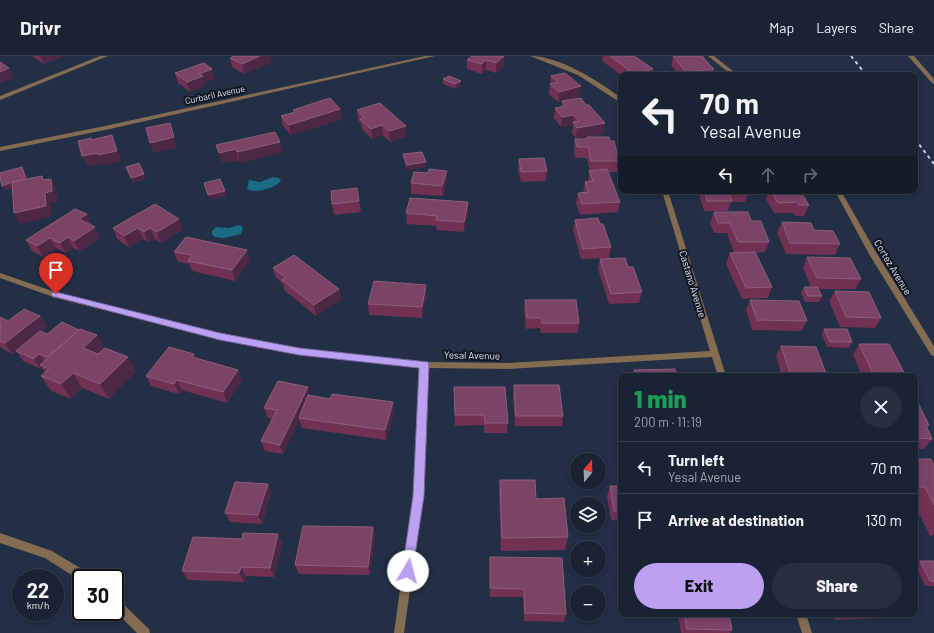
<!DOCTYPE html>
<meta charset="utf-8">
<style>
body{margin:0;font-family:Barlow,sans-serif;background:#272f3f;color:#f1f3f6;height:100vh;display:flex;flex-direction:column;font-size:15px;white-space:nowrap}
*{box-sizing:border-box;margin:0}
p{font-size:13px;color:#9fa4ac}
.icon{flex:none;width:22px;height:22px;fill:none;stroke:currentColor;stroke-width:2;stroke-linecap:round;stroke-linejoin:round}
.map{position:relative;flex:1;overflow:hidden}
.sheet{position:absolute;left:618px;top:317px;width:300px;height:244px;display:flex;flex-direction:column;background:#1a2333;border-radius:8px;box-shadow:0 2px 6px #0003,0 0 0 1px #38404e}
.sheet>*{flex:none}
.hud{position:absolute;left:618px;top:16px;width:300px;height:122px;border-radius:8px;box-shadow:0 2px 6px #0003,0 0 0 1px #38404e;background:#1a2333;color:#f1f3f6;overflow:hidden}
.needle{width:26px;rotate:19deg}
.buttons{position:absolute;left:570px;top:397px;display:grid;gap:8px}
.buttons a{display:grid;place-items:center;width:36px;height:36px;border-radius:50%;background:#1a2333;box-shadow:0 2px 6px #0003,0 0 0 1px #38404e;font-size:20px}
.speed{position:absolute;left:12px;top:513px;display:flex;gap:8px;font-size:20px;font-weight:700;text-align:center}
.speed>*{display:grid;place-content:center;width:52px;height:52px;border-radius:50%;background:#1a2333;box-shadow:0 2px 6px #0003,0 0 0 1px #38404e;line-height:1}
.speed small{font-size:10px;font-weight:400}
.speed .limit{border:2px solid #111;border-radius:6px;background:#fff;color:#111}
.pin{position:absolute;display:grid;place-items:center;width:34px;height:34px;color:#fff;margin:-41px -17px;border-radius:50% 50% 50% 0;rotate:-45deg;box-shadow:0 0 4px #0007}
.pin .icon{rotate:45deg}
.me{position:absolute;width:44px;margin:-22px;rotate:8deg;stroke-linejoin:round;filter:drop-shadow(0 0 3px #0008)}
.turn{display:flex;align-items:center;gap:14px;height:84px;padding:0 16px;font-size:18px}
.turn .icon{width:52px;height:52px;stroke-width:2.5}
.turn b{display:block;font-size:28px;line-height:34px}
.lanes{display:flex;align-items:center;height:38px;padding:0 16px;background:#0003;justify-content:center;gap:20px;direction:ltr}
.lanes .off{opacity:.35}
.round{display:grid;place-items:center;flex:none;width:42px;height:42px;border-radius:21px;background:#272f3f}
.headline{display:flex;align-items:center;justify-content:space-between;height:68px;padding:0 16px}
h1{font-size:24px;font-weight:800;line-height:30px;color:#1e9e55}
.cta{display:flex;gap:8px;margin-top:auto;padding:8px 16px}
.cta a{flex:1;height:46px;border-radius:24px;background:#bca0f2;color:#111;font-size:16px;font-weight:800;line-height:46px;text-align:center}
.cta a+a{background:#272f3f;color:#f1f3f6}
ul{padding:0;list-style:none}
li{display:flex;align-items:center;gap:12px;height:52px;padding:0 16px;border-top:1px solid #38404e}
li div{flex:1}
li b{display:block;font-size:15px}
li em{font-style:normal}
header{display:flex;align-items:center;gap:24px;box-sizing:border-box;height:56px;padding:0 20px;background:#1a2333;border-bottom:1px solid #38404e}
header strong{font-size:19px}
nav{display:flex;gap:22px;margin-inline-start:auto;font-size:14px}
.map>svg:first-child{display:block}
.water{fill:#1b6b87}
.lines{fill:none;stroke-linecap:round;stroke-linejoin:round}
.minor{fill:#836c52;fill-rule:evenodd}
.tertiary{fill:#836c52;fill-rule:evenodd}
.rail{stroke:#c7d0df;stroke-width:2;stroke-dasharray:3.5 3.5;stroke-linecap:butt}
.wall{fill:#703152}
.shaded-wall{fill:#4c2845}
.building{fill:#7c4464;stroke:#8c5e7a}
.route{fill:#bca0f2;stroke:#7a689d}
.labels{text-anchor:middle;stroke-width:4;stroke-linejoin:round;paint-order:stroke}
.far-street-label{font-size:9px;fill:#dfe7f5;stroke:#111720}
.street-label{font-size:10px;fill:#dfe7f5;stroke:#111720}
</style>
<header>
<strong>Drivr</strong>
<nav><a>Map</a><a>Layers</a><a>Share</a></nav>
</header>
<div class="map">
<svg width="934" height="577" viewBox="0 0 934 577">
<rect width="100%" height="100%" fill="#222f44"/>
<!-- water -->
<path class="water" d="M273 121 279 122 281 125C274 132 257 138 247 133L249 124 260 126Z
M238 169 242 170 243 173 241 178 224 182 215 181 212 178V175L216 171 229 172Z"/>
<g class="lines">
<!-- minor -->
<path class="minor" d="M100 0H108L0 44V40Z
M530 0C559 0 599 25 621 42V47L578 19Z
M708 0H714L738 19H732Z
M908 0H914L934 23V28L932 27Z
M662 135H668L726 320H718L712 301 508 313 428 312 423 440 404 577H394L413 440 420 312 299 298 220 283 56 242 0 222V217L58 237 220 277 299 292 424 306 508 307 710 295Z
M835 135H841L877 198 934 290V300L931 299 869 198Z
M0 477 52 495 90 518 91 522H81V525L45 502 0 487Z
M115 543 119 544 149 573 150 577H137L115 555Z
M796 558H806L812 577H802Z"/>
<!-- tertiary -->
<path class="tertiary" d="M425 0H435L105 74 0 95V91L105 70Z"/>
<!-- rail -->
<path class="rail" d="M851 0 866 19
M915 83 934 108"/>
</g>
<!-- wall -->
<path class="wall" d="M32 0H64L44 8 33 1Z
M504 0V10L496 17 486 14 482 18 467 13V4Z
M603 0H634L653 13 652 19H621L602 5Z
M673 0 714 13 712 19H679L671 9Z
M230 2 272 6 244 18 232 11Z
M175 17 215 23 204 26 205 30 190 36 178 27Z
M551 20 579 40 558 46 549 38Z
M443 23 461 30 456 33 443 28Z
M562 45 586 49 605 67 603 78 576 83 572 77 573 69 561 71 554 62 555 52 561 51Z
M340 53 342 63 291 79 283 70 281 60 294 56 293 54Z
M357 54 406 80 390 86 383 79 372 83 362 73 361 67 358 64Z
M587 81 610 85 619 105 617 116H608L620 146 618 156 580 159 576 147 578 137H583L585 126 588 125 590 115 587 102H575L574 94 575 83H586Z
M280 86 282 96 240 107 238 104 222 107 216 89Z
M403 98 426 111 407 114 404 104Z
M519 103 547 115 546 125 521 126 518 114Z
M447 115V125L443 140 411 138V127L428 117Z
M357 132 361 156 334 159 332 148Z
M698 135H748V136L745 146H731L728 155H704Z
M768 135H800L809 149 804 160H795L793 157H774L766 143Z
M468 146V157L464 176 437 174 436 170 407 168 406 157Z
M155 148 183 173 161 187 155 183 148 186 143 183 129 191 117 183 113 172Z
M714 156 751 165 769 186 765 196 755 197 772 231 768 242 742 243 726 208 730 197H743H734L727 177H714L710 167Z
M87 158 92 169H91L100 182 80 195 73 192 66 197 56 192 43 201 32 195 26 184Z
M575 164 600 168 611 191 609 202 581 203 573 174Z
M782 166 814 174 840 188 835 199 786 198 777 177Z
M174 196 250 204 235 225 192 215 189 208 178 206Z
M807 201 861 223 855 233H818L822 240 819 246H805L801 237 804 231H811L803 212Z
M600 203 628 211 642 236 639 247 609 248 598 213Z
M273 212 339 233 341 244 316 260 284 234 283 228 276 222Z
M835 235 881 262 875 272 840 271 829 245Z
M427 239 422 262 369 259 368 248Z
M525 244 579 267 578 277H541L540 272 526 273 524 255Z
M750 244 807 265 801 275 752 274 746 254Z
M40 260 47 271 41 275 47 278 79 274 97 279 104 292 136 315 109 343 82 332 71 343 51 335 41 320 45 317 42 312 41 313 23 305 16 295 17 294 12 298 0 291V262L8 265Z
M824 273 852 286 849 292 827 291 822 278Z
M859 288 906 320H862L853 299Z
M781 290 827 320H782L776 300Z
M196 303 238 314 242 324 227 347 182 334 179 338 151 330 146 320Z
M634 314 677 320H633Z
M514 329 563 360 562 370H515L513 339Z
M454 331 508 367 507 377H484V369L455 370Z
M310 340 330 343 393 346 394 356 386 384 302 372 299 364 283 398 265 395 261 385 272 363 268 362 264 352Z
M915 345 929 369 927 371 932 383 924 393H915Z
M915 403 934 409V479L930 480 915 449Z
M500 424 536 443 568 481 565 494 501 495 499 438Z
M268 428 271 438 262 468 230 466 225 457Z
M610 430H621V464H611L607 440Z
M373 471 375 480 370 519 299 518 295 509Z
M278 478 282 487 274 521 246 520 244 526 188 524 182 515 242 483Z
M490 501 566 558 564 566 524 565 523 541H490Z
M920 505H934V530H925L916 510Z
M678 558H729L732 574 730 577H681Z
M833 558H886L882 562 835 564Z"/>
<!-- shaded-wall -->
<path class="shaded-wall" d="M40 0H64L44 8Z
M260 0H271L272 6 244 18 242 8Z
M504 0V10L496 17V7Z
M486 4V14L482 18V8Z
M9 12 14 22 0 27V16Z
M212 13 215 23 204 26 205 30 190 36 187 26 199 18Z
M653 13 652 19H634V18Z
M461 25V30L456 33 455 28Z
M581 30 579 40 558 46 559 36Z
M340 53 342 63 291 79 289 69Z
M574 59 573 69 561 71 562 61Z
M170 67 177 92 154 97 150 87Z
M605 67 603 78 576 83 577 72Z
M382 69 383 79 372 83 371 73Z
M406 70V80L390 86 389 75Z
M112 79 116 90 121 105 103 110 102 107 87 111 82 100Z
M280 86 282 96 240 107 237 96Z
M236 93 238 104 222 107 219 97Z
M426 106V111L407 114V109Z
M22 111 25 116 29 128 5 135 2 130Z
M447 115V125L443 140 442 130Z
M144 118 146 123 133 127 131 122Z
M51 123 56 133 58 146 50 147 52 160 20 168 14 157 45 137Z
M225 135 226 140 210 144 208 139Z
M468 146V157L464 176V166Z
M87 158 92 169 84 174 79 163Z
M179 163 183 173 161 187 157 176Z
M95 171 100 182 80 195 74 185Z
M138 172 143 183 129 191 124 180Z
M150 172 155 183 148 186 144 176Z
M68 181 73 192 66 197 60 187Z
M50 182 56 192 43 201 37 190Z
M247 194 250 204 235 225 232 214Z
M426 229 427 239 422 262V251Z
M339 233 341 244 316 260 314 249Z
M40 260 47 271 12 298 5 287Z
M97 279 105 294 92 307 83 292Z
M39 298 46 308 40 309 42 312 41 313 34 303Z
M194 298 199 308 192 301Z
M128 301 136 315 109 343 100 328Z
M238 314 242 324 227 347 223 336Z
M73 317 82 332 71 343 61 328Z
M177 324 182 334 179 338 174 328Z
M308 331 310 341 299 362V364L283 398 280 389Z
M393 346 394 356 386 384 385 374Z
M268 428 271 438 262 468 258 459Z
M373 471 375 480 370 519 368 511Z
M278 478 282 487 274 521 270 512Z
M241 511 246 520 244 526 239 517Z"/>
<!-- building -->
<path class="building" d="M234 0H260L242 8 230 2Z
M472 0H504L496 7 486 4 482 8 467 4Z
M610 0H634L653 13 634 18Z
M673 0H702L714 13 686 16Z
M0 6 9 12 0 16Z
M204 7 212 13 199 18 203 20 187 26 175 17Z
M565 17 581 30 559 36 550 28 558 26 551 20Z
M449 20 461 25 455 28 443 23Z
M330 42 340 53 289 69 281 60 295 56 293 54Z
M581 42 586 49H589L605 67 577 72 573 66 579 65 574 59 562 61 555 52 566 50 562 45Z
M380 47 406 70 389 75 382 69 371 73 360 63 364 61 357 54Z
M170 67 174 81 150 87 146 72Z
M275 76 280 86 237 96 236 93 219 97 216 89Z
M112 79 117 95 98 99V97L82 100 78 85 91 82V84Z
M587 81H609L610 85H614L619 105H591L588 91H577L575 83H587Z
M422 96 426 106 407 109 403 98Z
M544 102 547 115 521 116 519 103Z
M139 107 144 118 131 122 126 111Z
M22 111 26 123 12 126 2 130 0 122V117Z
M429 113 447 115 442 130 411 127 414 116 428 117Z
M607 113 620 146 582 148 578 137 589 136 585 126 593 125 589 115Z
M42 120 43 124 51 123 52 135 45 137 46 150 14 157 12 126Z
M220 123 225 135 208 139 204 127Z
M357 132 359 145 332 148 331 135Z
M704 135H748V136L728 135 732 145H707Z
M771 135H800L809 149H799L797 146 778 147Z
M410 142 468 146 464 166 436 164 437 160 406 157Z
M155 148 179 163 157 176 150 172 144 176 138 172 124 180 113 172Z
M75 153 87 158 79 163 95 171 74 185 68 181 60 187 50 182 37 190 26 184Z
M714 156H748L751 165H761L769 186H738L730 167H718Z
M598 162 600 168H603L611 191 583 193 575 164Z
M782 166 811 167 814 174 833 175 840 188 790 187Z
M186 181 247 194 232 214 188 205 192 199 174 196Z
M755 196 772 231 746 232 730 197Z
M294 199 339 233 314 249 282 224 286 222 273 212Z
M807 201 850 202 861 223 817 222Z
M625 202 628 211H633L642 236 611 238 600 203Z
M374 225 426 229 422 251 368 248Z
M804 231H817L822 240H808Z
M835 235 869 236 881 262 846 261Z
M525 244H576L579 267H542L541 262H527Z
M750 244 799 245 807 265 757 264Z
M24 253 40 260 5 287 0 285V261L8 265Z
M62 266 79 274 47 301 39 298 34 303 16 295 40 275 47 278Z
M80 273 97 279 83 292 98 298 105 292 128 301 100 328 73 317 61 328 41 320 49 313 40 309Z
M824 273H847L852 286H830Z
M859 288H889L906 320H874Z
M781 290 816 291 827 320H791Z
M169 291 194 298 192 301 238 314 223 336 177 324 174 328 146 320Z
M675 313 677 320H636L634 314Z
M278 325 308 331 280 389 261 385 277 354 264 352Z
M514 329H559L563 360H516Z
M454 331H505L508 367H485L484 359H455Z
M332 338 393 346 385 374 299 362 308 339 330 343Z
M915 345H917L929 369H926L932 383 915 382Z
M915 403H931L934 409V449L925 431H915Z
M500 424H535L536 443 564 442 568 481 502 482Z
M235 426 268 428 258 459 225 457Z
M610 430H621V455H614Z
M303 470 373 471 368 511 295 509Z
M243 477 278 478 270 512 241 511 239 517 182 515 193 481 242 483Z
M490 501 562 502 566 558 525 557 524 533 490 532Z
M920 505H934V525H930Z
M684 558H729L732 574 687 573Z"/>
<!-- route -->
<path class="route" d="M53 236H56L220 277 299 292 428 306 429 309 424 440 412 519 408 520 404 519 402 515 413 440 419 312 299 299 220 284 56 241H53L51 238Z"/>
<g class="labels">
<!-- far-street labels -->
<g class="far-street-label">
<text transform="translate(215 39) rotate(-12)" y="3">Curbaril Avenue</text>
</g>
<!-- street labels -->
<g class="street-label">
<text transform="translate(893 211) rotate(59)" y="4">Cortez Avenue</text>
<text transform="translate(693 228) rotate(73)" y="4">Castano Avenue</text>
<text transform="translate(472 299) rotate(1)" y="4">Yesal Avenue</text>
</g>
</g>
</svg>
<div class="buttons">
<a><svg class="needle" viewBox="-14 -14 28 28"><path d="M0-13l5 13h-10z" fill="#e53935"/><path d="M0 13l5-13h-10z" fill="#9fa4ac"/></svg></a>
<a><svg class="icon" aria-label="layers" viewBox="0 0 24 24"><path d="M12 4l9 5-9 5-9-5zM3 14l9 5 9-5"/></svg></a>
<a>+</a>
<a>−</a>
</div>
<div class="speed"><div>22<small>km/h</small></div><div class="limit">30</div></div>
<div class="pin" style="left:56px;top:238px;background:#d93025"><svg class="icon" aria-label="arrive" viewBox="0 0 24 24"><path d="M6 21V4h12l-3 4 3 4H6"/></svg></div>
<svg class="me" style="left:408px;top:515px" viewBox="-20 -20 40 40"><circle r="19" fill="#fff"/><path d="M0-13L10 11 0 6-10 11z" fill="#bca0f2"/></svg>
<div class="hud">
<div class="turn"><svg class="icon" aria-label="left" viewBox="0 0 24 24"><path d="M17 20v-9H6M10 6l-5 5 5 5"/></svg><div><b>70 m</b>Yesal Avenue</div></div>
<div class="lanes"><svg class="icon" aria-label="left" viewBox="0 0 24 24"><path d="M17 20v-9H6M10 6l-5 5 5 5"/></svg><svg class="icon off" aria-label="ahead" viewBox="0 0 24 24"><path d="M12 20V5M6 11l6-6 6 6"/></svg><svg class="icon off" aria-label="right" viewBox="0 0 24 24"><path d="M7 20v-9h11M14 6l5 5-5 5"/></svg></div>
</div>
<section class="sheet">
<div class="headline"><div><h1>1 min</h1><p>200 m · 11:19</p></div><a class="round"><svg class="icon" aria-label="close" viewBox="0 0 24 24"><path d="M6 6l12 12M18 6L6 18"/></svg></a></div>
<ul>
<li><svg class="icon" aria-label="left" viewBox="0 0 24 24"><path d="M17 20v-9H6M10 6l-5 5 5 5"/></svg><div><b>Turn left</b><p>Yesal Avenue</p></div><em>70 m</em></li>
<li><svg class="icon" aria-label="arrive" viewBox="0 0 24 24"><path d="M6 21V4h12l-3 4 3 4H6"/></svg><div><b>Arrive at destination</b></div><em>130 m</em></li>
</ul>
<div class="cta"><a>Exit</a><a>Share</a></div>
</section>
</div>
